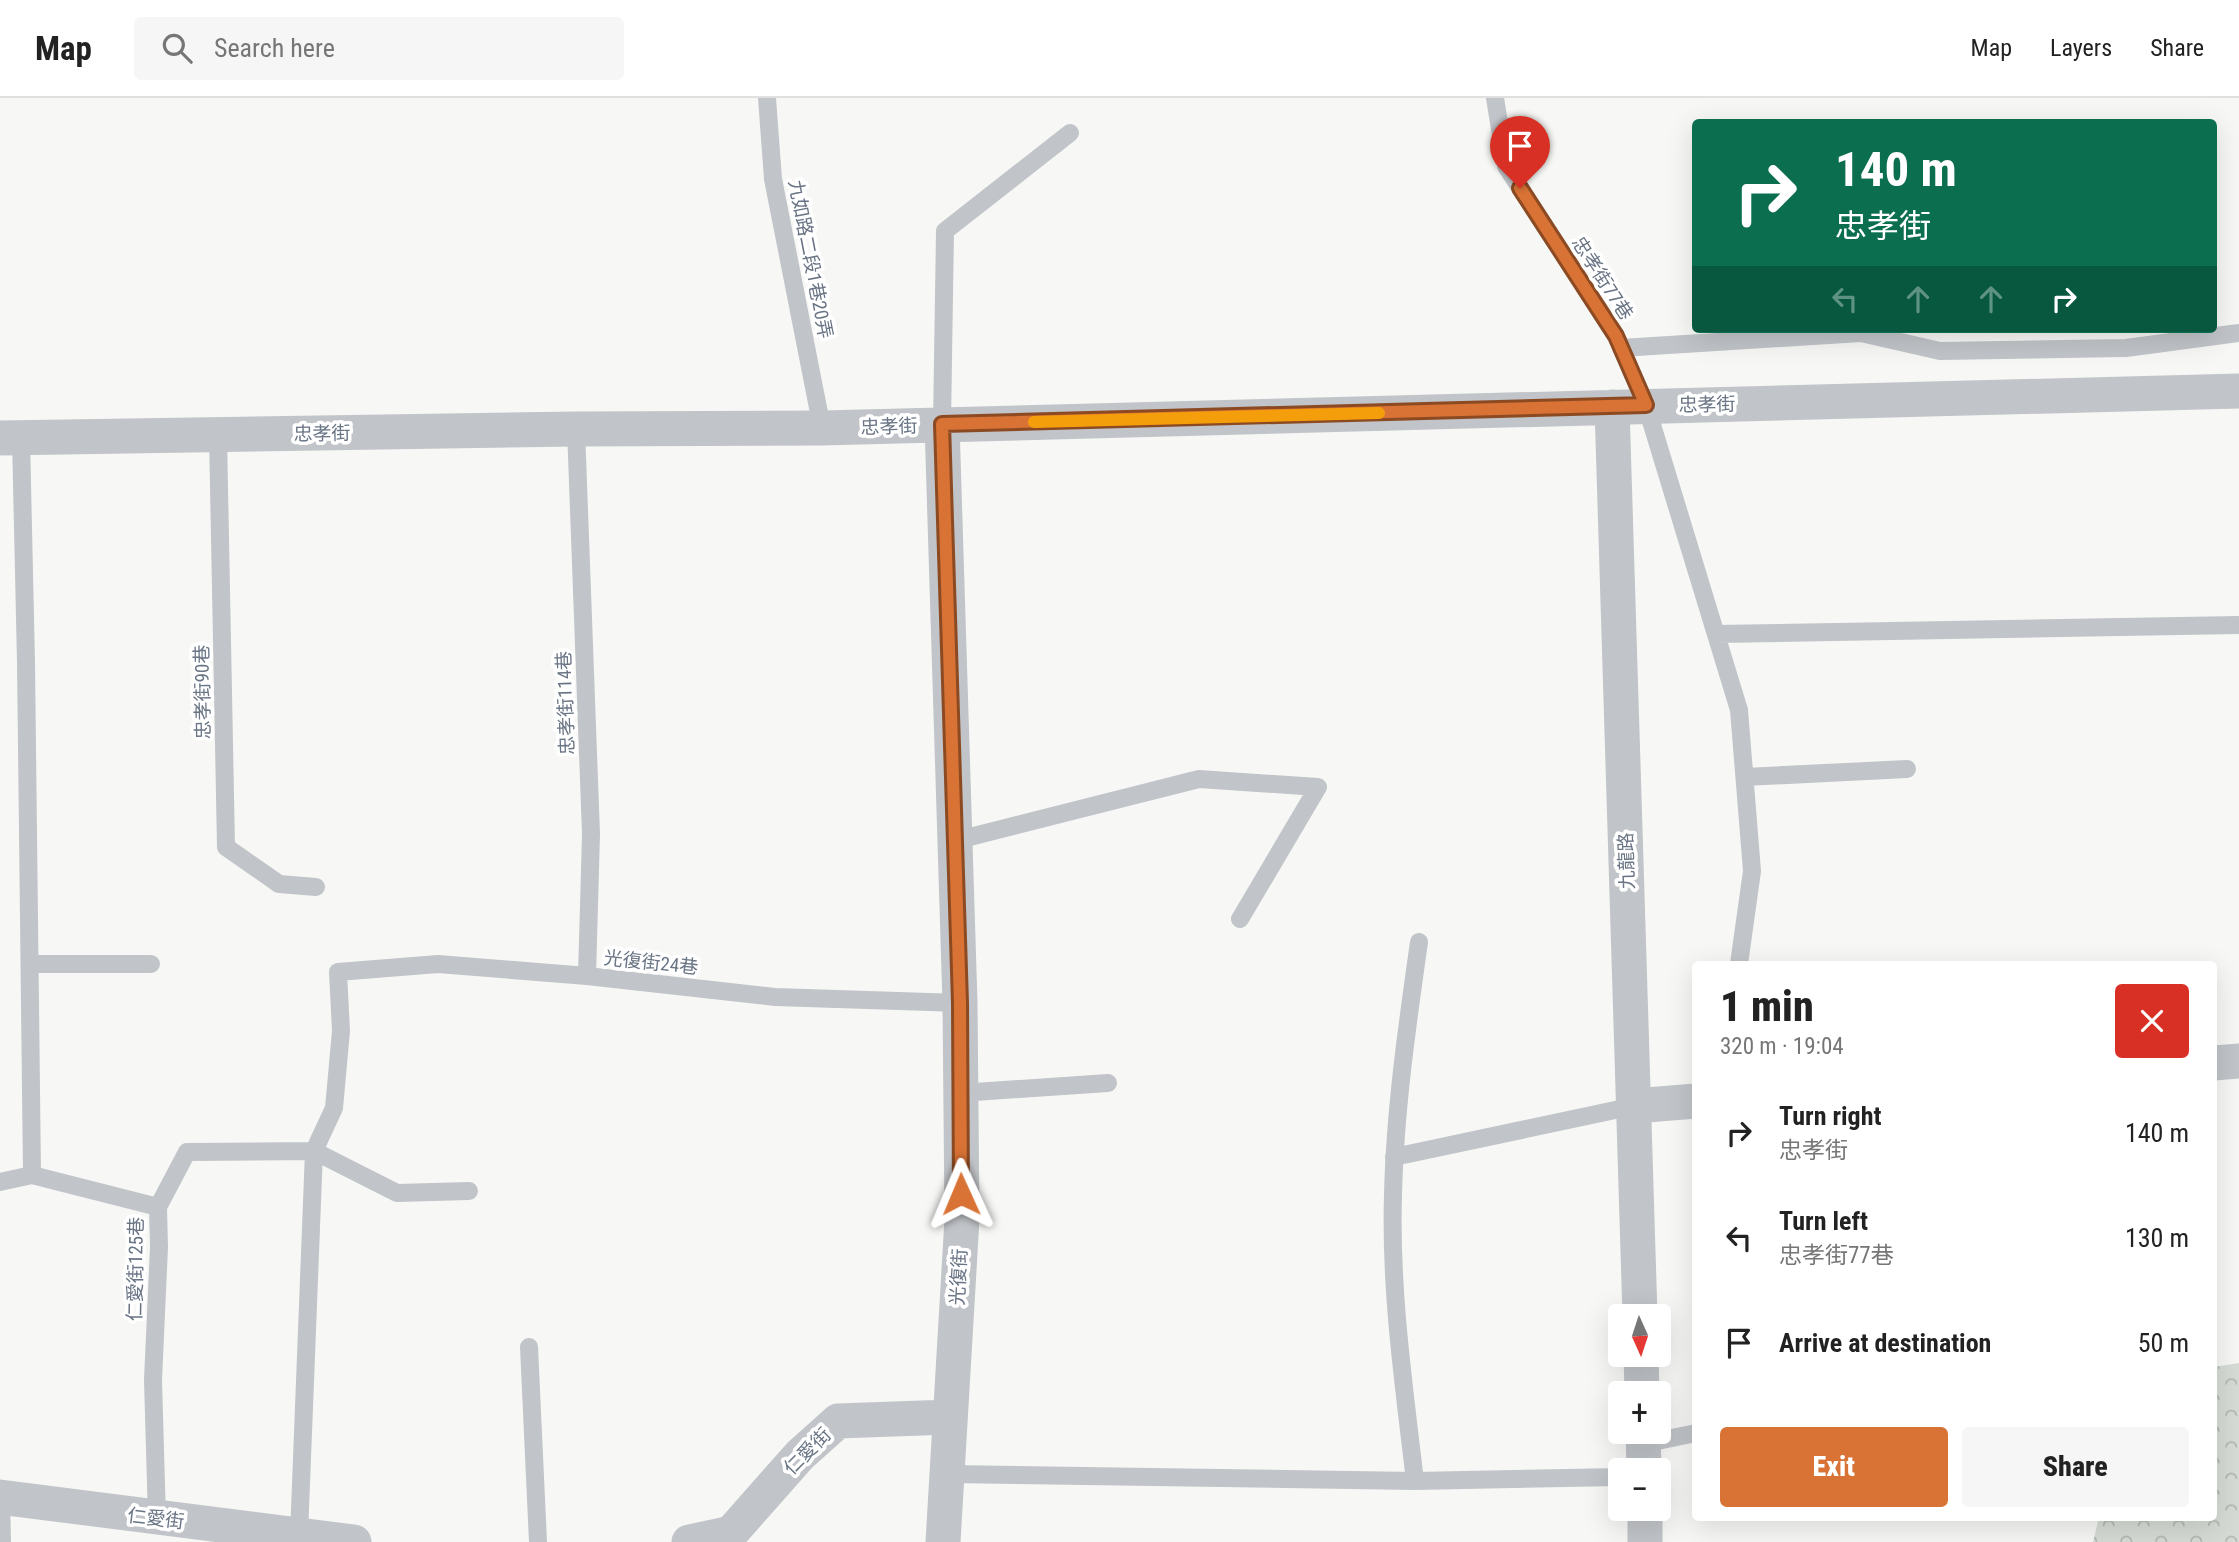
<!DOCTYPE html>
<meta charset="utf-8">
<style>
body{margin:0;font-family:"Roboto Condensed","Noto Sans TC",sans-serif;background:#f6f6f6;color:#222;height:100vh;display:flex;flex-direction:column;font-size:26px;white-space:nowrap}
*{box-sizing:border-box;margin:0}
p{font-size:23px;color:#767676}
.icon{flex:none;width:38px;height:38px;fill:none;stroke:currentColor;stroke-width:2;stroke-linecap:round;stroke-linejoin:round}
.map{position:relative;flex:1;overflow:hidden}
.sheet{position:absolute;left:1692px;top:863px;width:525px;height:560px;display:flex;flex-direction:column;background:#fff;border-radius:7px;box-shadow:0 7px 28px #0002}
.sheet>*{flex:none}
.banner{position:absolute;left:1692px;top:21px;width:525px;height:214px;border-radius:7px;box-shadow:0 7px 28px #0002;background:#0b6e4f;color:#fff;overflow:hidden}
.needle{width:46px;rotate:177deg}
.tools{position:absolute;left:1608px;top:1206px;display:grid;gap:14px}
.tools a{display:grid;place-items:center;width:63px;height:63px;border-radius:7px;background:#fff;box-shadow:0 7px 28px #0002;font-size:35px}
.pin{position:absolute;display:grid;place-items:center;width:60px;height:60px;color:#fff;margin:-72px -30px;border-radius:50% 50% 50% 0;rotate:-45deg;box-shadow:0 0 7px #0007}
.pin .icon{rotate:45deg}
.me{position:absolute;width:77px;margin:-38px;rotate:359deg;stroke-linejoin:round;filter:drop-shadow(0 0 5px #0008)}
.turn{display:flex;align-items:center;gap:24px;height:147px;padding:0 28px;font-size:32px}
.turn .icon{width:91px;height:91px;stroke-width:2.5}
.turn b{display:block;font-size:49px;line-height:60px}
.lanes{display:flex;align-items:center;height:66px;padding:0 28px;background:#0003;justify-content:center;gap:35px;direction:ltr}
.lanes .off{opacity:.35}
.round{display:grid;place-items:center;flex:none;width:74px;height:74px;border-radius:7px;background:#f6f6f6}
.summary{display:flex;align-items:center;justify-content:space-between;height:119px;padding:0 28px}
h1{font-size:42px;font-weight:800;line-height:52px}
.action{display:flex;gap:14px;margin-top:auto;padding:14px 28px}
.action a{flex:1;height:80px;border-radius:7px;background:#d87235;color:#fff;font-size:28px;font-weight:800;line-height:80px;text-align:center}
.action a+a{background:#f6f6f6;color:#222}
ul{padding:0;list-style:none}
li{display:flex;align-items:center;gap:21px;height:105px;padding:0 28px}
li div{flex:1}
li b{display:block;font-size:26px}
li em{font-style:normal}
header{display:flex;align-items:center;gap:42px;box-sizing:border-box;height:98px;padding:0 35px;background:#fff;border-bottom:2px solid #e0e0e0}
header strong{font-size:33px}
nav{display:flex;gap:38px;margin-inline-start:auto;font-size:24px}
.search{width:490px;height:63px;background:#f6f6f6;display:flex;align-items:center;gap:18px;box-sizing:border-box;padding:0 24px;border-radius:7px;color:#767676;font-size:26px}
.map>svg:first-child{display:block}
.park{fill:url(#park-crowns)}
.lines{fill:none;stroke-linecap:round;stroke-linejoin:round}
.service{stroke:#c1c4c8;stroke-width:18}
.minor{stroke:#c1c4c8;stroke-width:35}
.route-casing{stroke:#8c4a22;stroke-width:18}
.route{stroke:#d87235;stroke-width:12}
.slow{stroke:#f59e0b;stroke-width:12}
.labels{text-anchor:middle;stroke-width:7;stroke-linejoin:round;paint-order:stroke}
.street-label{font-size:19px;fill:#697484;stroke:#fff}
</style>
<header>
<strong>Map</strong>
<div class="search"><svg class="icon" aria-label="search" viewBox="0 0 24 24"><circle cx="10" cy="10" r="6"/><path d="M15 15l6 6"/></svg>Search here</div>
<nav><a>Map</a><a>Layers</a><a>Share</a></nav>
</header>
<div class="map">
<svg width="2239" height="1444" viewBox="0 0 2239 1444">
<defs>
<pattern id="park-crowns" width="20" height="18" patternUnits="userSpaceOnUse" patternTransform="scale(1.75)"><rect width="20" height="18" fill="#d6dcd5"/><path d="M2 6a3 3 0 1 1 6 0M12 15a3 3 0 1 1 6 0" fill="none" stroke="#b2b7b2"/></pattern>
</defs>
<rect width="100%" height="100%" fill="#f7f8f5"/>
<!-- park -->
<path class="park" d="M2239 1265V1444H2093L2099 1419H2214V1269Z"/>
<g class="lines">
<!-- service -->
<path class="service" d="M767 0 773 81 822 330
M1495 0 1506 68 1616 238 1646 307 1739 612 1752 773 1739 866
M1621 250 1861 235 1940 253 2126 250 2239 235
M942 326 945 133 1070 35
M576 331 591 736 587 878
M218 337 226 749 279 786 316 789
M21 340 26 564 32 1077
M1716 536 2239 527
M1745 679 1907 671
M954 743 1199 681 1318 689 1240 821
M30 866H151
M960 995 1108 985
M1394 1059 1634 1008
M0 1084 32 1077 158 1109
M529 1249 538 1444
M1643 1346 1696 1335
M947 1376 1415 1383 1620 1379
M1415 1383C1404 1288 1390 1193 1393 1097 1395 1012 1407 929 1419 844
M1 1399 2 1444
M157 1421 153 1282 159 1149 158 1109 187 1054 314 1053 397 1095 469 1093
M299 1437 314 1053 334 1010 341 933 338 874 438 866 587 878 775 899 960 905"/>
<!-- minor -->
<path class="minor" d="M1612 309 1640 1218
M942 326 960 905 962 1121 943 1444
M0 340 576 331 822 330 2239 293
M2214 965 2239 963
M1634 1008 1696 1003
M1641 1256 1642 1295
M1643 1334 1644 1372
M0 1399 354 1444
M1645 1410V1444
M689 1444 731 1435 800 1357 838 1323 950 1319"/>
</g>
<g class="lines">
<!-- route casing -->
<g class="route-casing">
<path id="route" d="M961 1096 960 905 942 326 1646 307 1616 238 1520 90"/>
</g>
<!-- route -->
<use href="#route" class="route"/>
<!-- slow -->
<path class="slow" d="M1034 324 1379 315"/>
</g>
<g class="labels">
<!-- street labels -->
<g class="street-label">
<text transform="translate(811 161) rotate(79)" y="7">九如路二段1巷20弄</text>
<text transform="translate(1603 180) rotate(57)" y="7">忠孝街77巷</text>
<text transform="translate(1707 306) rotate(-1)" y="7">忠孝街</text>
<text transform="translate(889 328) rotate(-2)" y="7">忠孝街</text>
<text transform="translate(322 335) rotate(-1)" y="7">忠孝街</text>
<text transform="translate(202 594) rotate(-91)" y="7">忠孝街90巷</text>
<text transform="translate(565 605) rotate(-92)" y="7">忠孝街114巷</text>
<text transform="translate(1626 763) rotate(-92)" y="7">九龍路</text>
<text transform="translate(651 864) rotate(6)" y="7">光復街24巷</text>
<text transform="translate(135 1171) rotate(-89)" y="7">仁愛街125巷</text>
<text transform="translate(958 1179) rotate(-87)" y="7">光復街</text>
<text transform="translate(807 1353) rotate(-45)" y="7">仁愛街</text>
<text transform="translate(156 1420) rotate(7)" y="7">仁愛街</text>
</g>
</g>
</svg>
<div class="tools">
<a><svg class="needle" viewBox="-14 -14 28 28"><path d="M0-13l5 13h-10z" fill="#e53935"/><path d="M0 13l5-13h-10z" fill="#767676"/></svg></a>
<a>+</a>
<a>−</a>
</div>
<div class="pin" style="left:1520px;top:90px;background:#d93025"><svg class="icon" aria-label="arrive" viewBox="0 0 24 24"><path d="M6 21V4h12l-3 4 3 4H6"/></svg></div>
<svg class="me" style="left:961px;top:1096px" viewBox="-20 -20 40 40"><path d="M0-17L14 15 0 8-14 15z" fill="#d87235" stroke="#fff" stroke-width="4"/></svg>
<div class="banner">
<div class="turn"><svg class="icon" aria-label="right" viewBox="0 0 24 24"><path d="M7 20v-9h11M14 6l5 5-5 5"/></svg><div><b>140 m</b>忠孝街</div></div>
<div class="lanes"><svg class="icon off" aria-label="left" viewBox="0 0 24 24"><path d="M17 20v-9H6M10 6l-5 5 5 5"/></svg><svg class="icon off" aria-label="ahead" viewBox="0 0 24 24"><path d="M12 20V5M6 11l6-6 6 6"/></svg><svg class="icon off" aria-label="ahead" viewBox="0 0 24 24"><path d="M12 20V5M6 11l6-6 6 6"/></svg><svg class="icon" aria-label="right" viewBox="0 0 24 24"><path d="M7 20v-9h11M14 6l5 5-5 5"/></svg></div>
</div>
<section class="sheet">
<div class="summary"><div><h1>1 min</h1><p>320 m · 19:04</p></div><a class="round" style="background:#d93025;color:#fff"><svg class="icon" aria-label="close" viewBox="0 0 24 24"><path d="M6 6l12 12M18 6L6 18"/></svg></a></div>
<ul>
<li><svg class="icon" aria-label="right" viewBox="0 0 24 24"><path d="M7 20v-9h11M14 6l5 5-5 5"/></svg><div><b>Turn right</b><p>忠孝街</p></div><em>140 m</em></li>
<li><svg class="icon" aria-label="left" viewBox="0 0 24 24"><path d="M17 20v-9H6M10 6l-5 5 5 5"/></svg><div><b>Turn left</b><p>忠孝街77巷</p></div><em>130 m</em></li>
<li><svg class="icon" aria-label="arrive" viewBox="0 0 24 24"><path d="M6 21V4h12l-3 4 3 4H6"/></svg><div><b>Arrive at destination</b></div><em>50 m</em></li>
</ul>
<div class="action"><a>Exit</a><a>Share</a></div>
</section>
</div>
